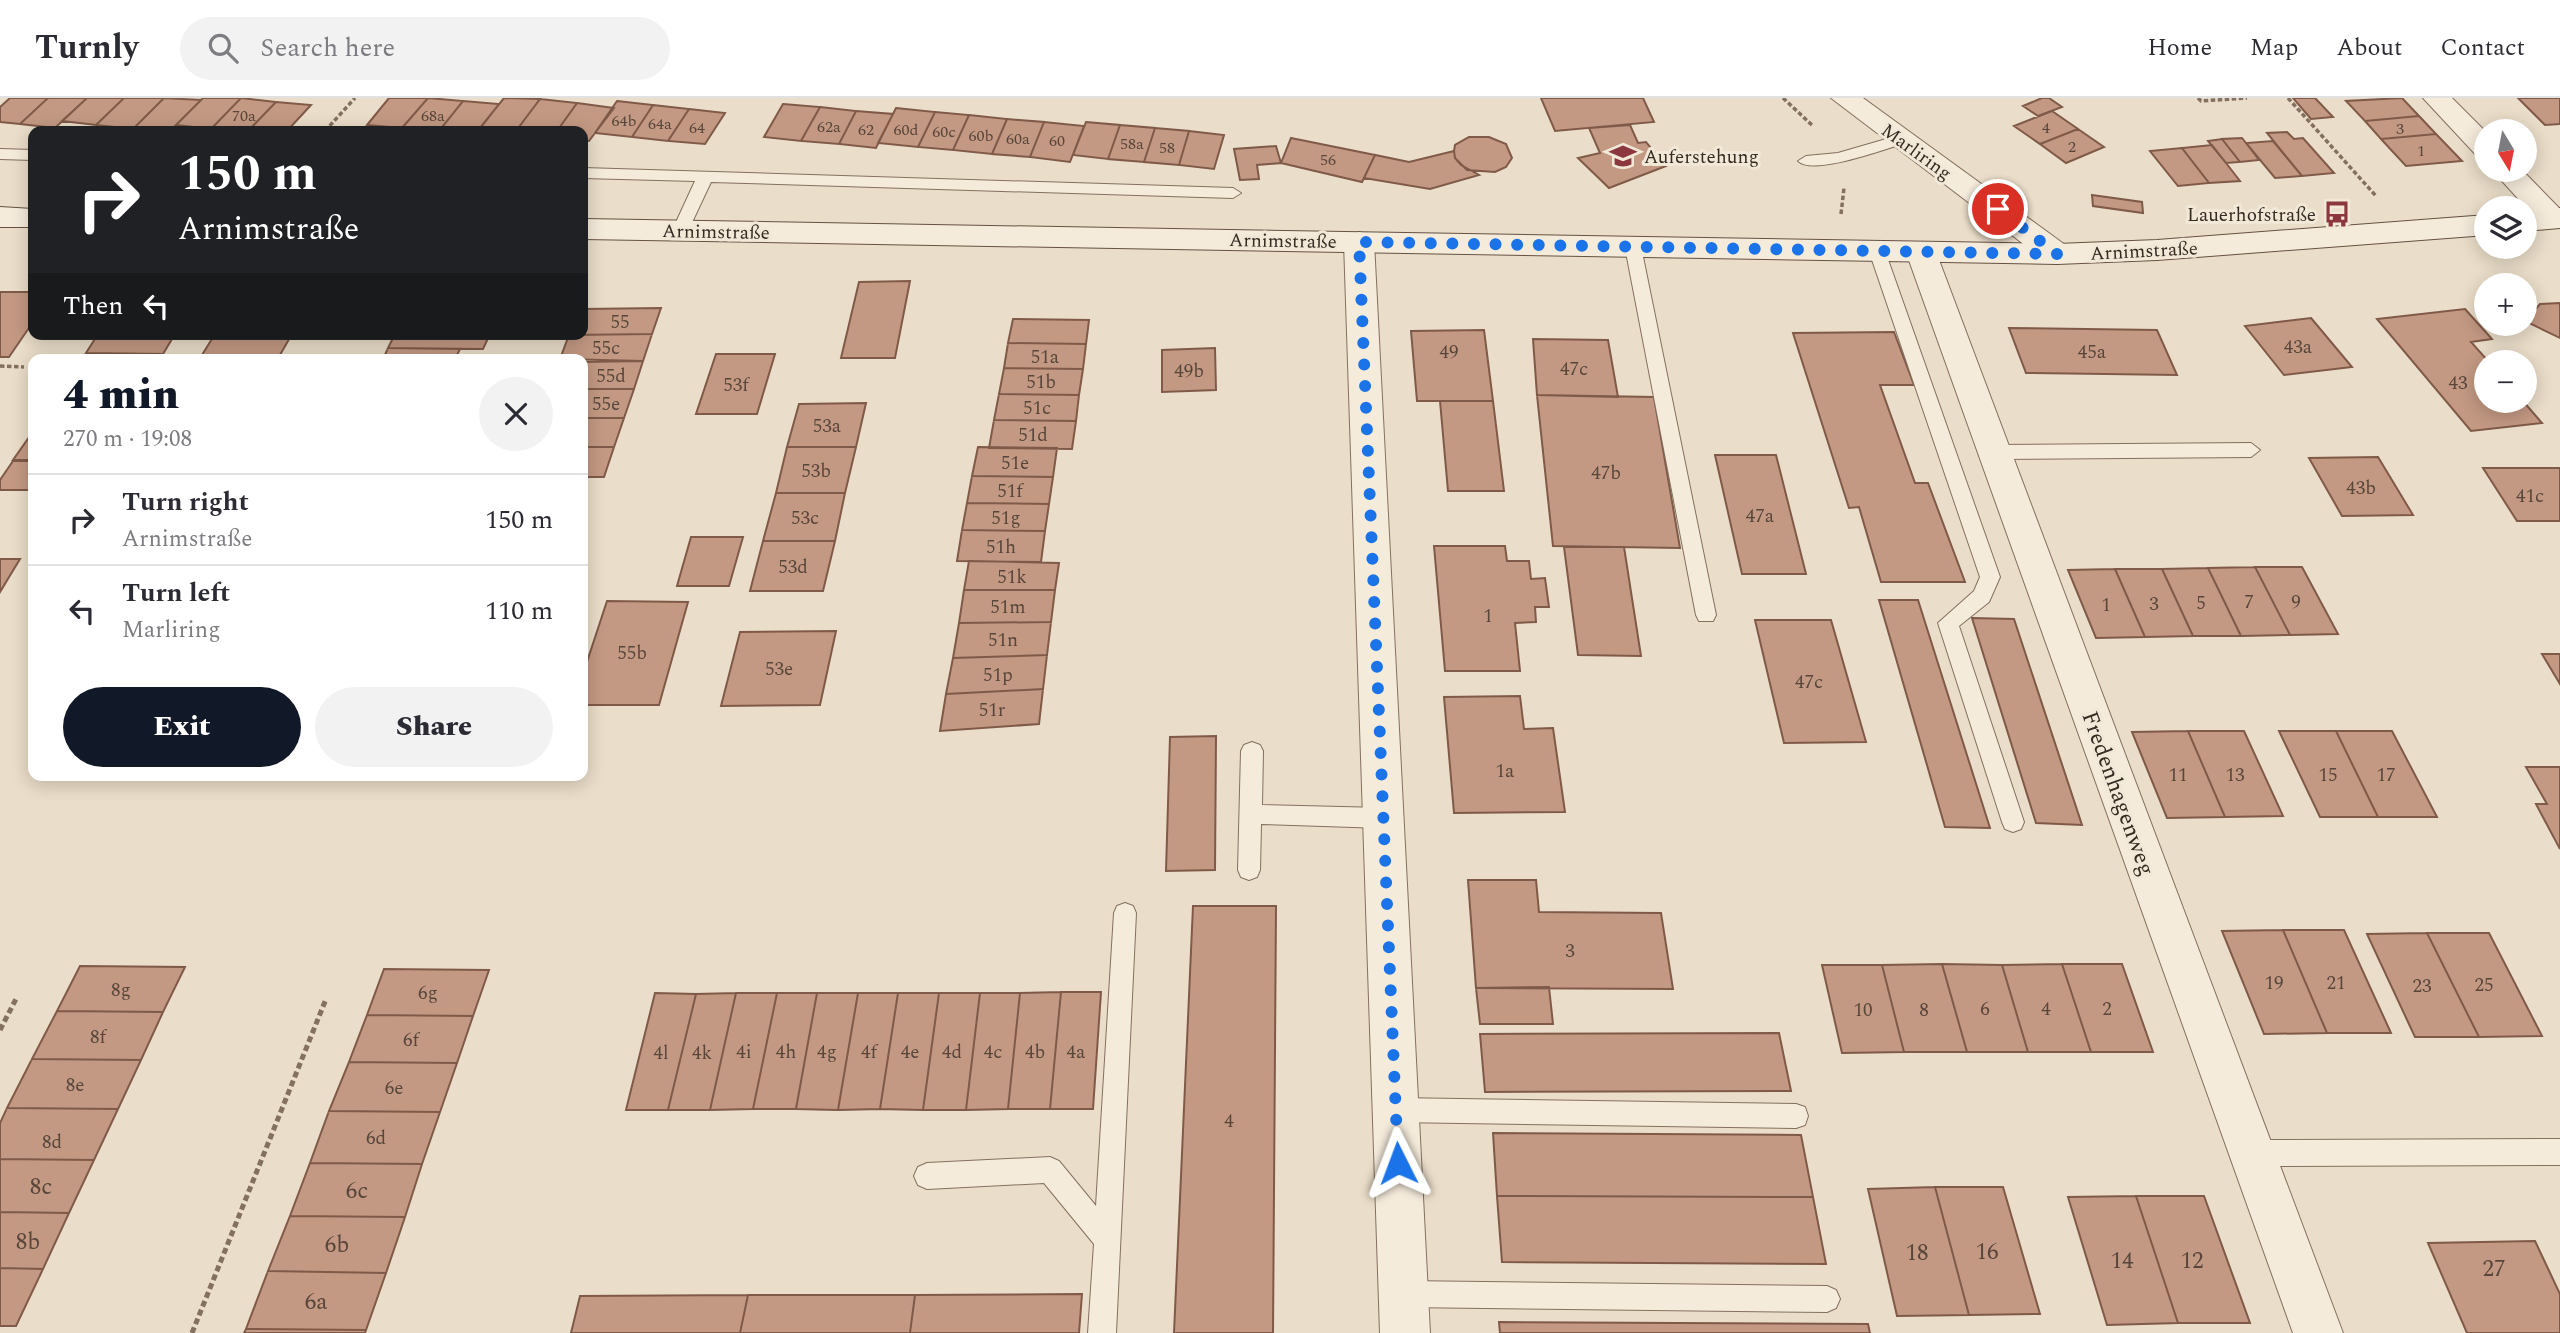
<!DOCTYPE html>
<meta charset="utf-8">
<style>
body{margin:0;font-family:Spectral,serif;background:#f2f2f3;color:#2b2b33;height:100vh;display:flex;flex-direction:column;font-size:26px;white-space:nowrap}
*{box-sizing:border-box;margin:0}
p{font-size:23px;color:#7c7c81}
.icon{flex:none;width:38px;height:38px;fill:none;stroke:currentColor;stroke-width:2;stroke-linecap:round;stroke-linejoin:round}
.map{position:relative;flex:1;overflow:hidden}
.side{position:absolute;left:28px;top:256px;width:560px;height:427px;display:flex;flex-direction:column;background:#fff;border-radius:14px;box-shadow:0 4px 18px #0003}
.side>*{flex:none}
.banner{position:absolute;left:28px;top:28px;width:560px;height:214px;border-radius:14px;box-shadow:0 4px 18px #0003;background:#202124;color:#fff;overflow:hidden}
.needle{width:46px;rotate:170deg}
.fabs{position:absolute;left:2474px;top:21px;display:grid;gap:14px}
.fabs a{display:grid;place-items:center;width:63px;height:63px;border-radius:50%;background:#fff;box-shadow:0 4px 18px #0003;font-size:35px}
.pin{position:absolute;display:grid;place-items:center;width:60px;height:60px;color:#fff;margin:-30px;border:4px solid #fff;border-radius:50%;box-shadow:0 2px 7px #0007}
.me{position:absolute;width:77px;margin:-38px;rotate:357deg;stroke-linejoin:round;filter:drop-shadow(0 0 5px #0008)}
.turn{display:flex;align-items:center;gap:24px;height:147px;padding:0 35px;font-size:32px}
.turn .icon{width:91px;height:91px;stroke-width:2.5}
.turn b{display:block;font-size:49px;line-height:60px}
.then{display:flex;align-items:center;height:66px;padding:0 35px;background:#0003;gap:14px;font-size:26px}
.round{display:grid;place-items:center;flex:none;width:74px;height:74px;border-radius:37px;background:#f2f2f3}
.headline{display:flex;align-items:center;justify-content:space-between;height:119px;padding:0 35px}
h1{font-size:42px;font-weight:800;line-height:52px;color:#111827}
.cta{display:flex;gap:14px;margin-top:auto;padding:14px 35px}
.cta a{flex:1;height:80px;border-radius:42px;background:#111827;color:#fff;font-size:28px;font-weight:800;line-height:80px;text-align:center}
.cta a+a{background:#f2f2f3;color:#2b2b33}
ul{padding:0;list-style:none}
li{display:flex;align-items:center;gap:21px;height:91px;padding:0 35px;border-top:2px solid #e1e1e2}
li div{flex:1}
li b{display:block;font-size:26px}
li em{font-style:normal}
header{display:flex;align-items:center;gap:42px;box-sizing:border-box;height:98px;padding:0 35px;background:#fff;border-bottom:2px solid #e1e1e2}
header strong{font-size:33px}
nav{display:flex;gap:38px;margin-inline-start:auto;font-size:24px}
.search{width:490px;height:63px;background:#f2f2f3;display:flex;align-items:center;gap:18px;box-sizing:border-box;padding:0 24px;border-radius:38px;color:#7c7c81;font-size:26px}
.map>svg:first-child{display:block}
.building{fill:#c39983;stroke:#805a48;stroke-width:2}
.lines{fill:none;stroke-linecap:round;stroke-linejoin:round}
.service-casing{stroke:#84705f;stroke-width:2}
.minor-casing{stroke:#84705f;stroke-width:2}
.tertiary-casing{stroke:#84705f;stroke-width:2}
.secondary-casing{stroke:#665142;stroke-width:2}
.path-far1{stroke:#84705f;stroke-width:3.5;stroke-dasharray:4.5 2.5;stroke-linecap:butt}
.path{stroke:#84705f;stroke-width:5;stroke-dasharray:6 3.5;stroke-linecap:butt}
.service{fill:#f5ebdb;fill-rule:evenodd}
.minor{fill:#f5ebdb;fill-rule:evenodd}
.tertiary{fill:#f5ebdb;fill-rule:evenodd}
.secondary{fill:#f5ebdb;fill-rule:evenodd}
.route{stroke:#1a73e8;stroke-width:12;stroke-dasharray:0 21.6}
.labels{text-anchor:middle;stroke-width:6;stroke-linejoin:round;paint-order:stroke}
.far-number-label{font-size:16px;fill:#59463a}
.far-street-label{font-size:19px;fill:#362a21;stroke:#f2e8d7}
.far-poi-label{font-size:19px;fill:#362a21;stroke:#f2e8d7;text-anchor:start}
.number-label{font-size:19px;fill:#59463a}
.street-label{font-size:23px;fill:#362a21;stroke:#f2e8d7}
.near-number-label{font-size:23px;fill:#59463a}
</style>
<header>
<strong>Turnly</strong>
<div class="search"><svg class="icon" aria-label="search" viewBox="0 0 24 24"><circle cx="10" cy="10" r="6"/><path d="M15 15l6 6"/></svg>Search here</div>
<nav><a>Home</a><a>Map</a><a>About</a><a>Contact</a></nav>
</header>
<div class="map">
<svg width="2560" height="1235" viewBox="0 0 2560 1235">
<rect width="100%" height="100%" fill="#eaddc9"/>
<!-- building -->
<path class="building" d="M10 0H48L20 26 0 24V9Z
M48 0H87L55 30 20 26Z
M87 0H124L96 27 62 23Z
M124 0H164L133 31 96 27Z
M164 0 201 2 170 33 133 31Z
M203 0H241L211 31 176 27Z
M241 0 276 4 248 33 211 31Z
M389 0H428L402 30 367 27Z
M428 0 463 3 439 33 402 30Z
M504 0 540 1 516 33 479 31Z
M1541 0H1643L1654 24 1555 33Z
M2042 0H2049L2062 9 2038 18 2023 8Z
M2293 0H2315L2333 19 2311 21Z
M2402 0 2419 18 2365 23 2346 3Z
M2518 0H2560V26L2545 27Z
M540 1 577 5 557 33H516Z
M463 3 499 6 478 33H439Z
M617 3 653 7 632 39 595 35Z
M276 4 311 7 287 33H248Z
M577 5 614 10 589 43 583 42V33H557Z
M783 6 820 9 801 43 764 39Z
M653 7 689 11 668 43 632 39Z
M820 9 856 13 839 46 801 43Z
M896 10 935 14 918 49 878 45Z
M689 11 725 15 705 46 668 43Z
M856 13 893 16 876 50 839 46Z
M2052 13 2078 31 2040 46 2014 28Z
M935 14 969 17 953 52 918 49Z
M969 17 1007 21 992 56 953 52Z
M2419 18 2436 36 2381 41 2365 23Z
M1007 21 1044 24 1030 59 992 56Z
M1044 24 1084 28 1070 64 1030 59Z
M1086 24 1120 27 1108 61 1073 57Z
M1120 27 1155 30 1144 64 1108 61Z
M1630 27 1638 45 1646 44 1666 68 1609 90 1578 60 1600 55 1589 30Z
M1155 30 1189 33 1179 67 1144 64Z
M2078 31 2104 49 2066 65 2040 46Z
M1189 33 1224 37 1214 71 1179 67Z
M2287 34 2294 41 2303 40 2334 75 2302 78 2267 35Z
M2436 36 2462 63 2406 68 2381 41Z
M1469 39H1489L1506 46 1512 60 1506 69 1495 74 1467 72 1455 60 1454 53 1455 47Z
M1291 40 1375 57 1362 84 1281 65Z
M2242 40 2246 45 2259 62 2240 64 2222 41Z
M2222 41 2240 64 2226 65 2208 43Z
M2273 43 2302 78 2275 80 2246 45Z
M2212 47 2240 83 2209 85 2182 50Z
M1276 48 1281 65 1257 67 1259 81 1240 82 1234 51Z
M2182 50 2209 85 2178 88 2150 53Z
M1454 53 1455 60 1461 67 1479 77 1430 91 1364 80 1375 57 1409 64Z
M2092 97 2142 104 2143 115 2093 108Z
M910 183 895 260H841L859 184Z
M0 194H33V224L9 259H0Z
M2560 205V240L2525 223 2540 206Z
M661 210 652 236 569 237 583 236V211Z
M2465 211 2492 241 2471 244 2489 264 2487 303H2523L2542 325 2471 333 2377 221Z
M2311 220 2352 269 2284 277 2245 228Z
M1013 221 1089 222 1086 246 1008 245Z
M2009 230 2157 232 2177 277 2026 275Z
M1484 232 1493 303H1417L1411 233Z
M1894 234 1914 287H1880L1915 385H1928L1965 484H1881L1859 409 1849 410 1793 235Z
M98 236H175L163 256 86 255Z
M215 236H292L280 257H202Z
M395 236H490L483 251 388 250Z
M652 236 643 263 560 261 569 237Z
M1533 241 1608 242 1618 299 1537 297Z
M1008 245 1086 246 1083 271 1004 270Z
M388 250 460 251 455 261H383Z
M1215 250 1216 292 1162 294V252Z
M86 255 163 256 160 261H82Z
M716 256H775L757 316H696Z
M202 257H280L278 261H200Z
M643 263 634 291H583V264Z
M1004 270 1083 271 1079 297 999 296Z
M583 291H634L624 320H583Z
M999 296 1079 297 1076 323 994 322Z
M1537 297 1654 299 1680 450 1553 448Z
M1440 303H1493L1504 393H1448Z
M866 305 856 349H787L799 306Z
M583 320H624L614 349H583Z
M994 322 1076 323 1072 351 989 350Z
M32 335 33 362H13Z
M583 349H614L604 379H583Z
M787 349H856L845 395H776Z
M978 349 1057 350 1053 379 972 378Z
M1715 357H1776L1806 476H1742Z
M2378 359 2413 417 2342 418 2309 360Z
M13 363H33V392H0V382Z
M2483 370H2560V423H2517Z
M972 378 1053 379 1049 406 967 405Z
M776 395H845L835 443H763Z
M967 405 1049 406 1045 433 962 432Z
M962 432 1045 433 1041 464 957 463Z
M691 439H743L729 488H677Z
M763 443H835L823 493H750Z
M1434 448H1505L1507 463H1529L1531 481 1545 480 1549 509H1535L1536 524 1515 525 1520 573H1445Z
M1564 449H1624L1641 558 1578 557Z
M0 461H20L0 494Z
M969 463 1059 465 1055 492H964Z
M2255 469H2302L2338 536 2290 537Z
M2255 469 2290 537 2241 538 2208 470Z
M2208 470 2241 538H2193L2162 471Z
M2115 471 2145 539 2096 540 2068 472Z
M2115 471H2162L2193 538 2145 539Z
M964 492H1055L1051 524 959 525Z
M1879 502H1918L1990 730 1945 729Z
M607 503 688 504 659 607H583V576Z
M1972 520 2014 521 2082 727 2036 725Z
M1755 522H1831L1866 644 1784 645Z
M1051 524 1047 557 953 560 959 525Z
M836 533 820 607 721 608 740 534Z
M2542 556H2560V586Z
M1047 557 1043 591 946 596 953 560Z
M1043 591 1039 626 940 633 946 596Z
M1520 598 1524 631 1553 630 1565 714 1454 715 1444 599Z
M2188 633 2225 719 2167 720 2132 634Z
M2188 633H2244L2283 718 2225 719Z
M2279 633H2336L2378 719H2320Z
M2336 633H2392L2437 719H2378Z
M1216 638 1215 772 1166 773 1170 639Z
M2526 669H2560V751L2536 706H2547Z
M1468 782H1536L1539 814 1661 815 1673 891 1476 890Z
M1193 808H1276L1273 1235H1174Z
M2283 832 2327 935 2264 936 2222 833Z
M2283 832H2344L2391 935H2327Z
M2427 835H2489L2542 938 2479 939Z
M2427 835 2479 939H2415L2367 836Z
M1942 866 2002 867 2028 954H1967Z
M1942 866 1967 954H1904L1882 867Z
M2062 866 2091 954H2028L2002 867Z
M2062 866H2122L2153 954H2091Z
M1822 867H1882L1904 954 1842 955Z
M80 868 185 869 163 914 57 913Z
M384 871 489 872 473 918 367 917Z
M1549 889 1553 926H1480L1476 890Z
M1061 894H1101L1093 1011H1050Z
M1061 894 1050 1011H1008L1020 895Z
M655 895 696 896 668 1012H626Z
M736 895H777L753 1011 710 1012Z
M736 895 710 1012H668L696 896Z
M777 895H817L796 1011H753Z
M817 895H858L838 1012 796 1011Z
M858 895H898L880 1011 838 1012Z
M898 895H939L923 1012 880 1011Z
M939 895H980L966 1012H923Z
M980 895H1020L1008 1011 966 1012Z
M57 913 163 914 141 962 32 961Z
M367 917 473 918 457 965 349 964Z
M1779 935 1791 993 1485 994 1480 936Z
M32 961 141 962 118 1011 7 1010Z
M349 964 457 965 440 1014 329 1013Z
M7 1010 118 1011 94 1062 0 1061V1025Z
M329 1013 440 1014 422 1066 310 1065Z
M1493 1035 1801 1037 1813 1099 1497 1098Z
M0 1061 94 1062 69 1115 0 1114Z
M310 1065 422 1066 405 1119 290 1118Z
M1935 1089 1969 1217 1897 1218 1868 1091Z
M1935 1089H2003L2040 1216 1969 1217Z
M1497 1098 1813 1099 1826 1166 1502 1164Z
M2136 1098 2178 1225 2107 1227 2068 1099Z
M2136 1098H2204L2250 1225H2178Z
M0 1114 69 1115 43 1171 0 1170Z
M290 1118 405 1119 386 1175 268 1173Z
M2535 1143 2560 1196V1235H2467L2428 1145Z
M0 1170 43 1171 16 1228H0Z
M268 1173 386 1175 366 1232 246 1231Z
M1082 1196 1079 1235H910L915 1197Z
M748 1197 740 1235H571L580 1198Z
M748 1197H915L910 1235H740Z
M1499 1224 1868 1226 1870 1235H1500Z
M246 1231 366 1232 365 1235H244Z"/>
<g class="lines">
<!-- service casing -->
<g class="service-casing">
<path id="service" d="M1900 37 1905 39V45C1885 51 1813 78 1798 63L1806 58 1838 55Z
M0 51 33 52V62L0 61Z
M583 70 1233 90 1241 95 1233 100 711 84 688 133 680 138 672 133 695 83 583 80Z
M1633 144 1641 149 1716 517 1713 523H1699L1696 517 1625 149Z
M1877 148 1885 153 2000 479 1989 504 1959 528 2024 724 2021 731 2013 734 2005 731 2002 724 1938 525 1974 493 1980 479 1869 153Z
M2251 345 2260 352 2251 359 1995 361 1986 354 1995 347Z
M1252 644 1260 647 1263 653 1262 707 1383 710 1391 713 1394 720 1391 727 1383 730 1261 726 1260 772 1257 779 1249 782 1241 779 1238 772 1241 653 1244 647Z
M1125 805 1133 808 1136 815 1116 1235H1088L1094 1146 1044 1085 927 1091 918 1087 914 1078 918 1069 927 1065 1050 1059 1059 1063 1096 1108 1114 815 1117 808Z
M1395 1000 1796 1006 1805 1009 1808 1018 1805 1027 1796 1030 1395 1024 1386 1021 1383 1012 1386 1003Z
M2560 1041V1067L2251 1068 2242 1064 2238 1055 2242 1046 2251 1042Z
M1403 1183 1827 1188 1836 1192 1840 1201 1836 1210 1827 1214 1403 1209 1394 1205 1390 1196 1394 1187Z"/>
</g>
<!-- minor casing -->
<g class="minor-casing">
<path id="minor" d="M2423 0H2452L2487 35V61L2477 58Z
M2492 72H2522L2560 111V129L2543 128Z
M1359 134 1370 137 1374 144 1430 1235H1380L1344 144 1348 137Z
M1921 144 1932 147 1936 154 2343 1235H2293L1906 154 1910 147Z"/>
</g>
<!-- tertiary casing -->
<g class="tertiary-casing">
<path id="tertiary" d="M1831 0H1863L2068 149 2072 156 2068 163 2057 166 2046 163Z"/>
</g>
<!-- secondary casing -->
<g class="secondary-casing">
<path id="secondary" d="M0 109 33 111V129H0Z
M2560 110V130L2525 133V113Z
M2487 117V137L2157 162 2057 166 583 141V121L2057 146 2157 142Z"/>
</g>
<!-- path-far1 -->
<path class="path-far1" d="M1783 0 1813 28
M2198 0 2201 3 2247 0
M2288 0 2376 98
M325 33 355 0
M1841 116 1844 90
M0 268 24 269"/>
<!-- path -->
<path class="path" d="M0 932 17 899
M192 1235 326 901"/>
<!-- service -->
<use href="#service" class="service"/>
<!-- minor -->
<use href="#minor" class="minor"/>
<!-- tertiary -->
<use href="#tertiary" class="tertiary"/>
<!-- secondary -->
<use href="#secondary" class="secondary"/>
</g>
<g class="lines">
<!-- route -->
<path class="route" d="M1398 1065 1359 144 2057 156 1998 111"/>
</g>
<!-- icons -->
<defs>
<g id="school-bare" transform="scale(2.1)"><path d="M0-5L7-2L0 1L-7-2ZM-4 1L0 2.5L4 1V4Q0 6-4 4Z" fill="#8c363d" stroke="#f2e8d7" stroke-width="2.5" paint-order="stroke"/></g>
<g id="bus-bare" transform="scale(2.1)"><path d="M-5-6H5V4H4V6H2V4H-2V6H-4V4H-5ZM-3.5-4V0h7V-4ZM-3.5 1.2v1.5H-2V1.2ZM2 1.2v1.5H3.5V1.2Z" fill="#8c363d" stroke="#f2e8d7" stroke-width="2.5" paint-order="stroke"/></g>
</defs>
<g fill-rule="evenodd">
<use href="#school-bare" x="1623" y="58"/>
<use href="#bus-bare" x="2337" y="116"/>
</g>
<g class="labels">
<!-- far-number labels -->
<g class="far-number-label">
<text x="244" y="23">70a</text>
<text x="433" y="23">68a</text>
<text x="624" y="28">64b</text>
<text x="660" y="31">64a</text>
<text x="829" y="34">62a</text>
<text x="697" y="35">64</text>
<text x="2046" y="35">4</text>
<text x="2400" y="36">3</text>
<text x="866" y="37">62</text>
<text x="906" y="37">60d</text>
<text x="944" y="39">60c</text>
<text x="981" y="43">60b</text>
<text x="1018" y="46">60a</text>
<text x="1057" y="48">60</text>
<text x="1132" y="51">58a</text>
<text x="2072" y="54">2</text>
<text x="1167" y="55">58</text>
<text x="2421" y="58">1</text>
<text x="1328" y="67">56</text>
</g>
<!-- far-street labels -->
<g class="far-street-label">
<text transform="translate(1917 53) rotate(36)" y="7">Marliring</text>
<text transform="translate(716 133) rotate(1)" y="7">Arnimstraße</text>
<text transform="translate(1283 142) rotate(1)" y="7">Arnimstraße</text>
<text transform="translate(2144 152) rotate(-3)" y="7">Arnimstraße</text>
</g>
<!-- far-poi labels -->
<g class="far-poi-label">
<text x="1644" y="65">Auferstehung</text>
<text x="2316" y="123" text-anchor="end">Lauerhofstraße</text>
</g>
<!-- number labels -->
<g class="number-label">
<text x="620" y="230">55</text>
<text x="2298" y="255">43a</text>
<text x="606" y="256">55c</text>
<text x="1449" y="260">49</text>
<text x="2092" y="260">45a</text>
<text x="1045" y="265">51a</text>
<text x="1574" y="277">47c</text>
<text x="1189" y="279">49b</text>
<text x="611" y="284">55d</text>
<text x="1041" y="290">51b</text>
<text x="2458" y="291">43</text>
<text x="736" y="293">53f</text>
<text x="606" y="312">55e</text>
<text x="1037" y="316">51c</text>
<text x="827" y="334">53a</text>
<text x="1033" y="343">51d</text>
<text x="1015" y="371">51e</text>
<text x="816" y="379">53b</text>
<text x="1606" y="381">47b</text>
<text x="2361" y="396">43b</text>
<text x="1010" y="399">51f</text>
<text x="2530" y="404">41c</text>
<text x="1760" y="424">47a</text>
<text x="805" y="426">53c</text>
<text x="1006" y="426">51g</text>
<text x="1001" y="455">51h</text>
<text x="793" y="475">53d</text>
<text x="1012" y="485">51k</text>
<text x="2249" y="510">7</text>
<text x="2296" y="510">9</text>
<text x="2201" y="511">5</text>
<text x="2154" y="512">3</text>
<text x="2106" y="513">1</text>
<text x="1008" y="515">51m</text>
<text x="1488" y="524">1</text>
<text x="1003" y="548">51n</text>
<text x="632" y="561">55b</text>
<text x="779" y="577">53e</text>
<text x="998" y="583">51p</text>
<text x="1809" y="590">47c</text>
<text x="992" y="618">51r</text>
<text x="1505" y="679">1a</text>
<text x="2178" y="683">11</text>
<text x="2235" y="683">13</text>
<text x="2328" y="683">15</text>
<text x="2386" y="683">17</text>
<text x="1570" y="859">3</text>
<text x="2274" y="891">19</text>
<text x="2336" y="891">21</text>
<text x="2484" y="893">25</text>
<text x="2422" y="894">23</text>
<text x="121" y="898">8g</text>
<text x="428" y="901">6g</text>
<text x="1985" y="917">6</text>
<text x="2046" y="917">4</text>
<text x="2107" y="917">2</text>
<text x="1863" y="918">10</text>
<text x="1924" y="918">8</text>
<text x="98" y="945">8f</text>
<text x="411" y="948">6f</text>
<text x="744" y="960">4i</text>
<text x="786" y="960">4h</text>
<text x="827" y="960">4g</text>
<text x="869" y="960">4f</text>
<text x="910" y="960">4e</text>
<text x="952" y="960">4d</text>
<text x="993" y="960">4c</text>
<text x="1035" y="960">4b</text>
<text x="1076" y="960">4a</text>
<text x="661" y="961">4l</text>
<text x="702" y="961">4k</text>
<text x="75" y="993">8e</text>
<text x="394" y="996">6e</text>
<text x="1229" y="1029">4</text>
<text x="376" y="1046">6d</text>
<text x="52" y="1050">8d</text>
</g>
<!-- street labels -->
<g class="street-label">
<text transform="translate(2119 695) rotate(70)" y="8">Fredenhagenweg</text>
</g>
<!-- near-number labels -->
<g class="near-number-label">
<text x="41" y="1096">8c</text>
<text x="357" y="1100">6c</text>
<text x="28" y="1151">8b</text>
<text x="337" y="1154">6b</text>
<text x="1987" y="1161">16</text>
<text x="1917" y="1162">18</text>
<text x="2122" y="1170">14</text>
<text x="2192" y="1170">12</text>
<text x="2494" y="1178">27</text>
<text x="316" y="1211">6a</text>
</g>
</g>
</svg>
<div class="fabs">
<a><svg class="needle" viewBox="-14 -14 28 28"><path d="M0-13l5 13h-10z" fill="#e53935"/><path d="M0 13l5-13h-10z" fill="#7c7c81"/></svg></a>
<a><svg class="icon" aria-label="layers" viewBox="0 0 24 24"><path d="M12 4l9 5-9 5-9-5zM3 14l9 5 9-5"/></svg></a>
<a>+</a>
<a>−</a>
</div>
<div class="pin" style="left:1998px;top:111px;background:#d93025"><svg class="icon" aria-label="arrive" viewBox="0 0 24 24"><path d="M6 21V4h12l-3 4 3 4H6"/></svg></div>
<svg class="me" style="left:1398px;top:1065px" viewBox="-20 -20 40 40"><path d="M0-17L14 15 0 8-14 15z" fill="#1a73e8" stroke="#fff" stroke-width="4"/></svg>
<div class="banner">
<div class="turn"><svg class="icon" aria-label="right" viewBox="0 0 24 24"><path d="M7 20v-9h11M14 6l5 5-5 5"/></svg><div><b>150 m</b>Arnimstraße</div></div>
<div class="then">Then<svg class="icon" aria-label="left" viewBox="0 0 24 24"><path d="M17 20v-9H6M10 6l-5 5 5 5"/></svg></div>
</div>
<section class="side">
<div class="headline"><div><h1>4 min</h1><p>270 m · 19:08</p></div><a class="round"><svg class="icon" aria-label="close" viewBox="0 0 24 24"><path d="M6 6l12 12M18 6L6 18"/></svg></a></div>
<ul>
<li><svg class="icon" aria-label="right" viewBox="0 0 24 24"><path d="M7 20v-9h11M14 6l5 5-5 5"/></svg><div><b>Turn right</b><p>Arnimstraße</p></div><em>150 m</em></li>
<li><svg class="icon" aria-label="left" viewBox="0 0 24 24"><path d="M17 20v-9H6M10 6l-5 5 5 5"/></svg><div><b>Turn left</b><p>Marliring</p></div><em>110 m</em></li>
</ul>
<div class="cta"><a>Exit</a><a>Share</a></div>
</section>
</div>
